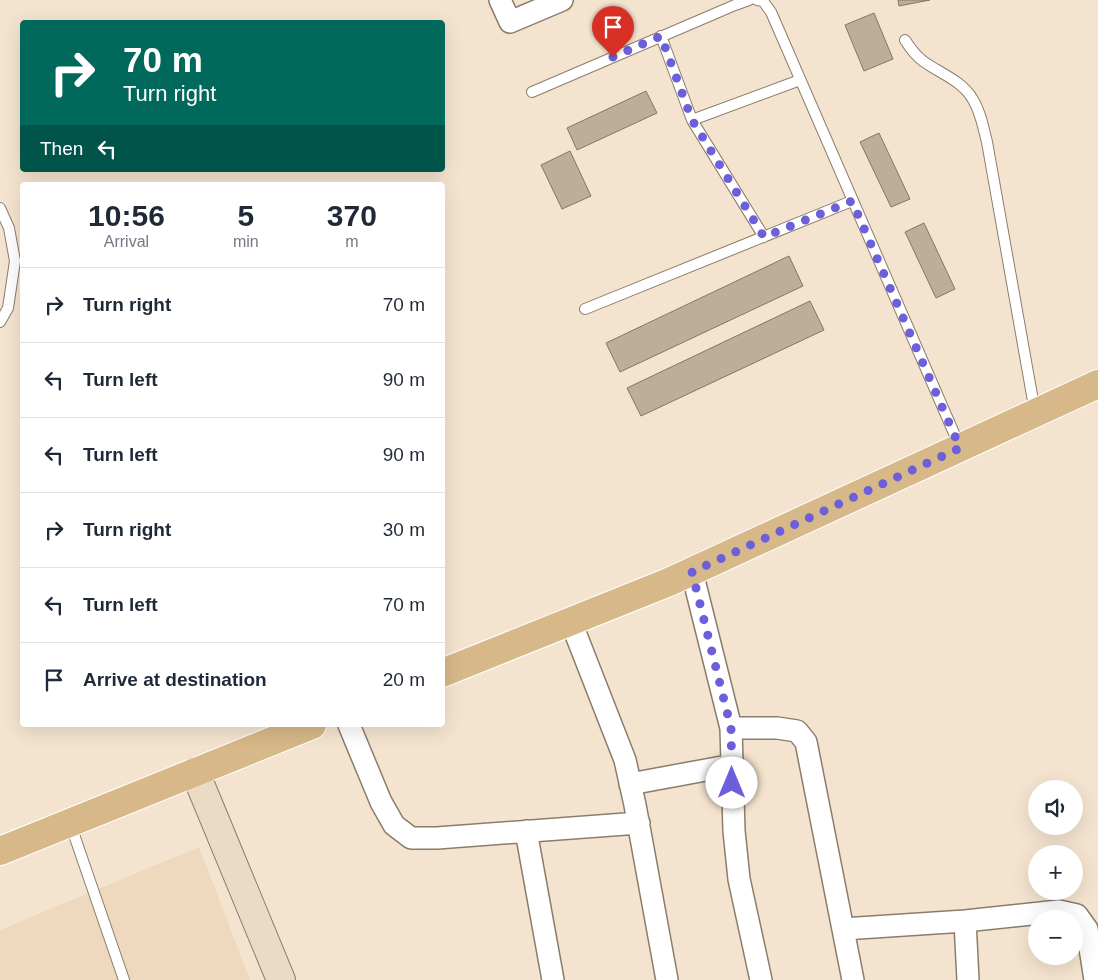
<!DOCTYPE html>
<meta charset="utf-8">
<style>
body{margin:0;font-family:Helvetica,sans-serif;background:#f2f2f3;color:#1f2937;height:100vh;display:flex;flex-direction:column;font-size:19px;white-space:nowrap}
*{box-sizing:border-box;margin:0}
p{font-size:16px;color:#747a83}
.icon{flex:none;width:28px;height:28px;fill:none;stroke:currentColor;stroke-width:2;stroke-linecap:round;stroke-linejoin:round}
.map{position:relative;flex:1;overflow:hidden}
.panel{position:absolute;left:20px;top:182px;width:425px;height:545px;display:flex;flex-direction:column;background:#fff;border-radius:5px;box-shadow:0 5px 20px #0002}
.panel>*{flex:none}
.banner{position:absolute;left:20px;top:20px;width:425px;height:152px;border-radius:5px;box-shadow:0 5px 20px #0002;background:#00695c;color:#fff;overflow:hidden}
.fabs{position:absolute;left:1028px;top:780px;display:grid;gap:10px}
.fabs a{display:grid;place-items:center;width:55px;height:55px;border-radius:50%;background:#fff;box-shadow:0 5px 20px #0002;font-size:25px}
.pin{position:absolute;display:grid;place-items:center;width:42px;height:42px;color:#fff;margin:-51px -21px;border-radius:50% 50% 50% 0;rotate:-45deg;box-shadow:0 0 5px #0007}
.pin .icon{rotate:45deg}
.me{position:absolute;width:55px;margin:-28px;rotate:0deg;stroke-linejoin:round;filter:drop-shadow(0 0 4px #0008)}
.turn{display:flex;align-items:center;gap:18px;height:105px;padding:0 20px;font-size:22px}
.turn .icon{width:65px;height:65px;stroke-width:2.5}
.turn b{display:block;font-size:35px;line-height:42px}
.then{display:flex;align-items:center;height:48px;padding:0 20px;background:#0003;gap:10px;font-size:19px}
.eta{display:flex;justify-content:space-evenly;align-items:center;height:85px;text-align:center}
.eta b{font-size:30px;font-weight:700;line-height:35px}
ul{padding:0;list-style:none}
li{display:flex;align-items:center;gap:15px;height:75px;padding:0 20px;border-top:1px solid #e0e1e3}
li div{flex:1}
li b{display:block;font-size:19px}
li em{font-style:normal}
.map>svg:first-child{display:block}
.built{fill:#eed9be}
.building{fill:#bdae9a;stroke:#847664}
.lines{fill:none;stroke-linecap:round;stroke-linejoin:round}
.lane-casing{stroke:#8b7d6b;stroke-width:12}
.street-casing{stroke:#8b7d6b;stroke-width:24}
.secondary-casing{stroke:#8b7d6b;stroke-width:30}
.primary-casing{stroke:#fff;stroke-width:30}
.lane{stroke:#fff;stroke-width:10}
.street{stroke:#fff;stroke-width:21}
.secondary{stroke:#ebdbc4;stroke-width:28}
.primary{stroke:#d7b888;stroke-width:28}
.route{stroke:#6d5fd9;stroke-width:9;stroke-dasharray:0 16.2}
</style>
<div class="map">
<svg width="1098" height="980" viewBox="0 0 1098 980">
<rect width="100%" height="100%" fill="#f4e4cf"/>
<!-- built -->
<path class="built" d="M199 847 250 980H0V930Z"/>
<!-- building -->
<path class="building" d="M898 0H930L899 6Z
M874 13 893 59 864 71 845 25Z
M646 91 657 113 577 150 567 128Z
M879 133 910 199 891 207 860 142Z
M570 151 591 196 562 209 541 165Z
M924 223 955 289 936 298 905 232Z
M789 256 803 286 620 372 606 343Z
M810 301 824 330 641 416 627 388Z"/>
<g class="lines">
<!-- lane casing -->
<g class="lane-casing">
<path id="lane" d="M757 0 763 1 771 12 960 447
M661 36 692 120 764 237
M905 40C910 48 915 55 923 61 939 73 961 80 972 98 981 112 983 127 987 142L1035 412
M532 92 735 5 749 0
M692 120 800 80
M0 208 9 228 15 261 8 308 0 322
M585 309 852 201
M70 823 124 980"/>
</g>
<!-- street casing -->
<g class="street-casing">
<path id="street" d="M500 0 510 22 562 0
M692 572 731 728 734 831 739 879 761 980
M571 622 625 760 635 805 667 980
M349 725 381 802 394 825 411 838H437L639 823
M731 728H777L797 731 806 742 853 980
M630 784 733 765
M526 831 553 980
M965 921 968 980
M843 929 965 921 1059 911 1077 915 1087 929 1095 980"/>
</g>
<!-- secondary casing -->
<g class="secondary-casing">
<path id="secondary" d="M195 772 281 980"/>
</g>
<!-- primary casing -->
<g class="primary-casing">
<path id="primary" d="M442 673 669 582 1098 384
M0 851 312 725"/>
</g>
<!-- lane -->
<use href="#lane" class="lane"/>
<!-- street -->
<use href="#street" class="street"/>
<!-- secondary -->
<use href="#secondary" class="secondary"/>
<!-- primary -->
<use href="#primary" class="primary"/>
</g>
<g class="lines">
<!-- route -->
<path class="route" d="M613 57 661 36 692 120 764 237 852 201 960 448 692 572 731 728 732 783"/>
</g>
</svg>
<div class="fabs">
<a><svg class="icon" aria-label="sound" viewBox="0 0 24 24"><path d="M4 9h4l5-4v14l-5-4H4zM17 9q2 3 0 6"/></svg></a>
<a>+</a>
<a>−</a>
</div>
<div class="pin" style="left:613px;top:57px;background:#d93025"><svg class="icon" aria-label="arrive" viewBox="0 0 24 24"><path d="M6 21V4h12l-3 4 3 4H6"/></svg></div>
<svg class="me" style="left:732px;top:783px" viewBox="-20 -20 40 40"><circle r="19" fill="#fff"/><path d="M0-13L10 11 0 6-10 11z" fill="#6d5fd9"/></svg>
<div class="banner">
<div class="turn"><svg class="icon" aria-label="right" viewBox="0 0 24 24"><path d="M7 20v-9h11M14 6l5 5-5 5"/></svg><div><b>70 m</b>Turn right</div></div>
<div class="then">Then<svg class="icon" aria-label="left" viewBox="0 0 24 24"><path d="M17 20v-9H6M10 6l-5 5 5 5"/></svg></div>
</div>
<section class="panel">
<div class="eta">
<div><b>10:56</b><p>Arrival</p></div>
<div><b>5</b><p>min</p></div>
<div><b>370</b><p>m</p></div>
</div>
<ul>
<li><svg class="icon" aria-label="right" viewBox="0 0 24 24"><path d="M7 20v-9h11M14 6l5 5-5 5"/></svg><div><b>Turn right</b></div><em>70 m</em></li>
<li><svg class="icon" aria-label="left" viewBox="0 0 24 24"><path d="M17 20v-9H6M10 6l-5 5 5 5"/></svg><div><b>Turn left</b></div><em>90 m</em></li>
<li><svg class="icon" aria-label="left" viewBox="0 0 24 24"><path d="M17 20v-9H6M10 6l-5 5 5 5"/></svg><div><b>Turn left</b></div><em>90 m</em></li>
<li><svg class="icon" aria-label="right" viewBox="0 0 24 24"><path d="M7 20v-9h11M14 6l5 5-5 5"/></svg><div><b>Turn right</b></div><em>30 m</em></li>
<li><svg class="icon" aria-label="left" viewBox="0 0 24 24"><path d="M17 20v-9H6M10 6l-5 5 5 5"/></svg><div><b>Turn left</b></div><em>70 m</em></li>
<li><svg class="icon" aria-label="arrive" viewBox="0 0 24 24"><path d="M6 21V4h12l-3 4 3 4H6"/></svg><div><b>Arrive at destination</b></div><em>20 m</em></li>
</ul>
</section>
</div>
